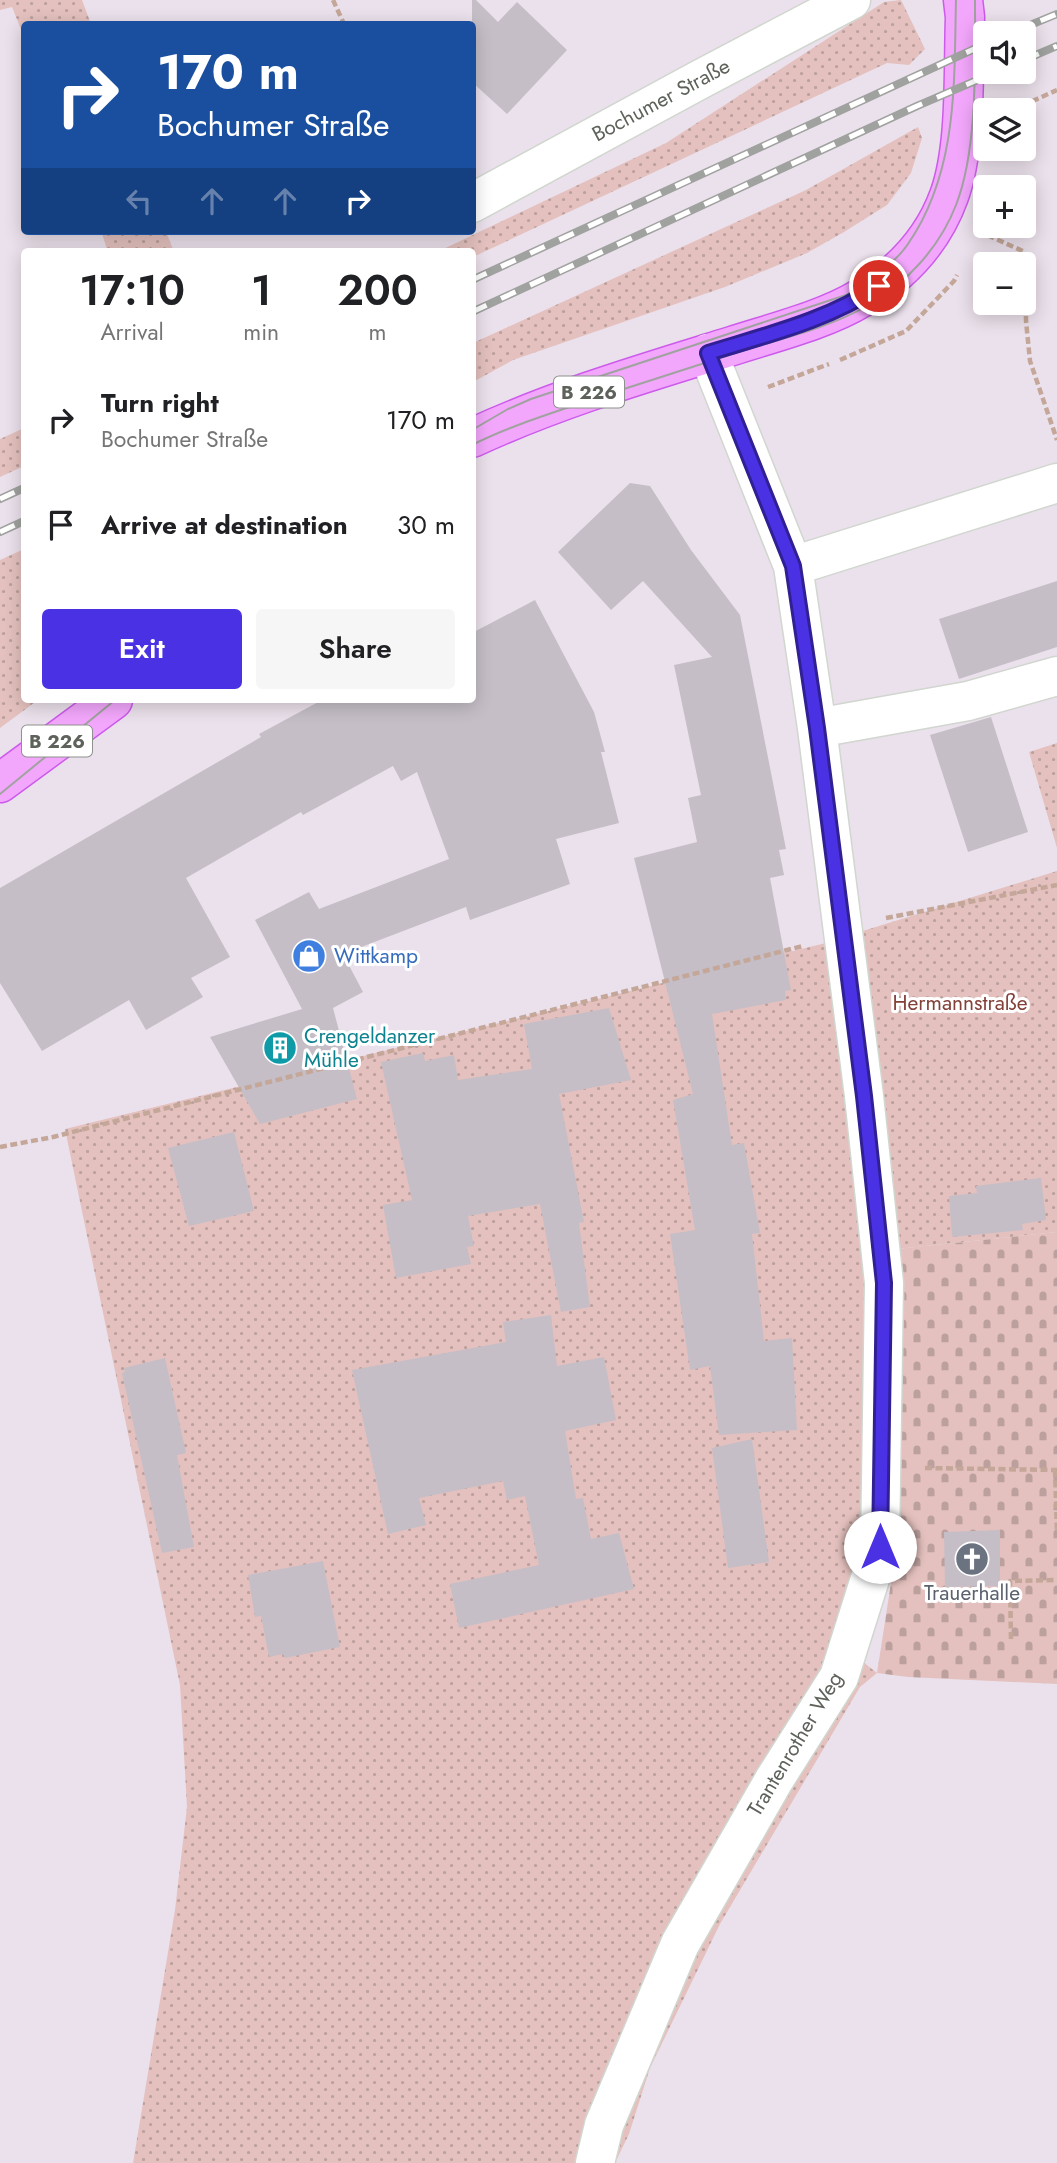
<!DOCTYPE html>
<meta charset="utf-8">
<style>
body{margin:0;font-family:Jost,sans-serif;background:#f6f6f6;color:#202124;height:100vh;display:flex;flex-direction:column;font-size:26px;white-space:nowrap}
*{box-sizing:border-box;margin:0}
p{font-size:23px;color:#757577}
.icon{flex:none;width:38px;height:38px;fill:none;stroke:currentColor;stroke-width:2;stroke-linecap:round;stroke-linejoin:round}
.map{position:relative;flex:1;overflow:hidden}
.details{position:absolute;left:21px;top:248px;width:455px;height:455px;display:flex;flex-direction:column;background:#fff;border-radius:7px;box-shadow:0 4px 18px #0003}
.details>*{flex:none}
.top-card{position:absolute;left:21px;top:21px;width:455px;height:214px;border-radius:7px;box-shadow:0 4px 18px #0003;background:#1a4fa0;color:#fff;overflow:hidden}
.fabs{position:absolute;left:973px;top:21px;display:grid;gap:14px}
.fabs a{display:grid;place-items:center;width:63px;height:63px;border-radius:7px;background:#fff;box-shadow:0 4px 18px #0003;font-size:35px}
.pin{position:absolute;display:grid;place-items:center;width:60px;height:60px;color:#fff;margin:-30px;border:4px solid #fff;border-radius:50%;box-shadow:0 2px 7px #0007}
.me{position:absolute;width:77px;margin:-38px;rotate:0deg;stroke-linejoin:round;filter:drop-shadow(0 0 5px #0008)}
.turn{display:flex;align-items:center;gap:24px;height:147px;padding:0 21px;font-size:32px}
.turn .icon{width:91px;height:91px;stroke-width:2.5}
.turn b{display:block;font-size:49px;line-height:60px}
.lanes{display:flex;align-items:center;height:66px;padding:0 21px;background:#0003;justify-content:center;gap:35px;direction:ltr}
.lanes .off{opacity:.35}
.eta{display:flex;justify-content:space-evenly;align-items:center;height:119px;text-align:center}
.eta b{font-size:42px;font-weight:600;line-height:49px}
.action{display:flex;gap:14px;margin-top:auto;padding:14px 21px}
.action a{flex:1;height:80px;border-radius:7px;background:#4a31e3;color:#fff;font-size:28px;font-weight:600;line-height:80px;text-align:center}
.action a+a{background:#f6f6f6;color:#202124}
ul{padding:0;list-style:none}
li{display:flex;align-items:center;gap:21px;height:105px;padding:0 21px}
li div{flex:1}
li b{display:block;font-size:26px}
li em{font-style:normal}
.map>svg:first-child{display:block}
.grass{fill:url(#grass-dots)}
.cemetery{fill:url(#cemetery-stones)}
.building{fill:#c5bec7}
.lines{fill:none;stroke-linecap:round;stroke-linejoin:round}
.minor-casing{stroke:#d1d6cf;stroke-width:41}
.major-casing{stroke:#cc5bec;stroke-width:41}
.path{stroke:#c4a798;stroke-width:4.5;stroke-dasharray:7 3.5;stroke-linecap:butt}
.minor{stroke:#fff;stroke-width:38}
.major{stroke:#f3a7fc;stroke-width:38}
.tram{stroke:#a0a29f;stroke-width:2}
.rail-casing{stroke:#a0a29f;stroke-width:8}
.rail{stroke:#fff;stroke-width:5;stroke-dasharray:16;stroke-linecap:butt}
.route-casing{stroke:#302094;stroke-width:18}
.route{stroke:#4a31e3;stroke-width:12}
.labels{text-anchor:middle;stroke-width:6;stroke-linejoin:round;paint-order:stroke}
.shield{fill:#fff;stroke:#8e918c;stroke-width:2}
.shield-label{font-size:19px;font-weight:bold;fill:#5d625a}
.street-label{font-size:21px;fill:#5d625a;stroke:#fff}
.shop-label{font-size:21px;fill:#366cbe;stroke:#fff;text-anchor:start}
.park-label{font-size:21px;fill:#834038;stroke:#fff}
.culture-label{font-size:21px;fill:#0d838f;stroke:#fff;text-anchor:start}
.worship-label{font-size:21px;fill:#5b616d;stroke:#fff}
</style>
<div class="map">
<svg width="1057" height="2163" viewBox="0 0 1057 2163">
<defs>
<pattern id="grass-dots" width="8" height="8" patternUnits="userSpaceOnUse" patternTransform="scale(1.75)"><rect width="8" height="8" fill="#e4c1be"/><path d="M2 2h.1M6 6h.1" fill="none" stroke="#bca09d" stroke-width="1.8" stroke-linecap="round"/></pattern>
<pattern id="cemetery-stones" width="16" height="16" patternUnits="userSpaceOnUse" patternTransform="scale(1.75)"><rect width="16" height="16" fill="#e4c1be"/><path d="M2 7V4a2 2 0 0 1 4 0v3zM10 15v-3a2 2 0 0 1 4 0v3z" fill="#bca09d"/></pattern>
</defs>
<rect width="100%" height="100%" fill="#ebe1ec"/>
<!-- grass -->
<path class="grass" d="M0 0H82L91 24H24V37L12 7 0 10Z
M901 0 925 49 909 65 887 63 473 257 472 252H437L666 143 884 2Z
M918 127 922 138 911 173 887 205 844 232 807 253 725 287 513 360 473 382V343L806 190Z
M101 231H166L174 252H108Z
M24 428V466L0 477V439Z
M24 549V700H38L0 728V560Z
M1057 743V848L1029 752Z
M1057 871V1232L897 1249 853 934Z
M830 942 869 1270 860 1553 838 1642 877 1673 860 1687 720 1924 650 2068 629 2134 615 2163H133L175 1910 187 1807 180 1685 65 1129Z"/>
<!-- cemetery -->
<path class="cemetery" d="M1057 1232V1684L908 1677 877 1673 895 1557 897 1249Z"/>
<!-- building -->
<path class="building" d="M472 0H476L498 22 517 2 567 50 507 114 472 82Z
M630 483 650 486 691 550 740 615 786 849 779 850 784 875 770 878 791 990 785 991 786 1000 712 1014 732 1145 744 1143 760 1233 752 1234 764 1341 792 1338 797 1430 719 1435 710 1366 690 1370 670 1234 695 1230 673 1100 693 1094 634 858 697 842 688 798 701 795 674 665 712 657 643 581 611 610 558 552Z
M1057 581V647L959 679 939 619Z
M535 600 594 712 605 752H601L619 823 556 839 570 884 470 920 466 907 343 954 363 992 333 1008 357 1099 260 1124 210 1037 302 1009 255 920 309 892 319 909 449 859 417 772 401 781 393 766 303 815 301 812 186 878 230 957 191 978 203 997 146 1030 129 1000 42 1051 0 983V888L261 737 259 734 322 700H472V633Z
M991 717 1028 832 968 852 930 735Z
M609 1008 631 1080 559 1094 584 1222 579 1223 590 1307 561 1312 540 1204 468 1216 474 1246 467 1247 471 1264 396 1278 383 1205 412 1200 381 1062 423 1053 425 1061 454 1055 458 1080 532 1069 524 1024Z
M234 1132 254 1211 189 1226 168 1148Z
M1041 1178 1046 1220 1022 1224 1023 1230 952 1237 949 1196 977 1193 976 1186Z
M551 1315 557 1366 604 1357 616 1420 565 1431 576 1499 583 1498 591 1539 619 1533 634 1589 459 1628 450 1584 539 1565 525 1496 507 1500 503 1481 419 1498 426 1525 388 1534 352 1370 506 1342 503 1322Z
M165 1358 186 1453 177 1455 194 1547 162 1553 122 1373 125 1372 124 1368Z
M752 1439 769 1562 728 1568 712 1448Z
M1000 1530V1586L945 1587 944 1532Z
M323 1561 340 1647 285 1658 283 1654 269 1657 261 1616 255 1617 248 1575Z"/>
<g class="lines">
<!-- minor casing -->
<g class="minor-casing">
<path id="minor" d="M472 203 699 80 851 0
M793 566 1057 483
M817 728 968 701 1057 676
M595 2163 604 2125 680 1944 774 1780 839 1677 880 1547 884 1283 864 1096 817 728 793 566 708 353"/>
</g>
<!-- major casing -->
<g class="major-casing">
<path id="major" d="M472 438C556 399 645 373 732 346 772 333 825 320 861 298 901 274 933 240 949 196 967 147 963 70 965 17L963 0
M0 783 113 700"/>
</g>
<!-- path -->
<path class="path" d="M333 0 344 24
M1013 110 1057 90
M978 231 1025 252 1026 321 1030 361 1057 440
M840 360 906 331 954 281 957 275
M768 387 829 364
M886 918 1057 885
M0 1147 53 1137 803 946
M925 1468 1057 1470
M1055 1470 1057 1532
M1011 1639 1010 1581 1057 1580"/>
<!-- minor -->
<use href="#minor" class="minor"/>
<!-- major -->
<use href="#major" class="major"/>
<!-- tram -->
<path class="tram" d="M472 430 508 409 531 399 846 295C868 281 893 266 908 244 958 171 954 84 956 0
M472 445C512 425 555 412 596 398 647 382 697 365 748 349 788 337 830 327 867 306 906 284 940 247 956 205 978 149 975 61 975 0
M0 794 115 700"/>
<!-- rail casing -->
<g class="rail-casing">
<path id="rail" d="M1011 33 1057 14
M1024 60 1057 46
M472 280 985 44
M472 312 917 106 996 72
M0 499 24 488
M0 532 24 521"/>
</g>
<!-- rail -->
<use href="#rail" class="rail"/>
</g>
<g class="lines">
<!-- route casing -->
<g class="route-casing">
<path id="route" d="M879 286C829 320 766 335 708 353L793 566 817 728 864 1096 884 1283 880 1547"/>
</g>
<!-- route -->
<use href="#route" class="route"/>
</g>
<!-- icons -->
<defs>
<g id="shop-disc" transform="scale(1.75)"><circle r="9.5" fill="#3f7fe0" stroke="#fff"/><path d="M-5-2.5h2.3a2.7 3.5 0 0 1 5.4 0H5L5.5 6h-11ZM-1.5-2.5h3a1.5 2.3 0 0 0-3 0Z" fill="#fff"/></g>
<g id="building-disc" transform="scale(1.75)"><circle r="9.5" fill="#0f9aa8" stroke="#fff"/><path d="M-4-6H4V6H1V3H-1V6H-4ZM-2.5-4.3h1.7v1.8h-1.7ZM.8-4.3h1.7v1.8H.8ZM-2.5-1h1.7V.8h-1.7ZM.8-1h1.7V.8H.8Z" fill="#fff"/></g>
<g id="church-disc" transform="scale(1.75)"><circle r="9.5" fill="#6b7280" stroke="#fff"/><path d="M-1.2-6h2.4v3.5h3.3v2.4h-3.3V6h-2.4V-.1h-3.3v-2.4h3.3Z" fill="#fff"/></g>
</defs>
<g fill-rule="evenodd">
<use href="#shop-disc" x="309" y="956"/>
<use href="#building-disc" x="280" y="1048"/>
<use href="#church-disc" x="972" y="1559"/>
</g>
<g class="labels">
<!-- shield labels -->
<g class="shield">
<rect x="554" y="376.5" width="70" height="31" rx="5"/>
<rect x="22" y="725.5" width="70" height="31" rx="5"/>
</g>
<g class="shield-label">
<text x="589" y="399">B 226</text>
<text x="57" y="748">B 226</text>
</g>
<!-- street labels -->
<g class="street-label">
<text transform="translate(661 100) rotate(-28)" y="7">Bochumer Straße</text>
<text transform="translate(795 1744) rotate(-59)" y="7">Trantenrother Weg</text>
</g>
<!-- shop labels -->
<g class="shop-label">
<text x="334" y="963">Wittkamp</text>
</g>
<!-- park labels -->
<g class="park-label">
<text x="960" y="1010">Hermannstraße</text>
</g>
<!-- culture labels -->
<g class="culture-label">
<text x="304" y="1043">Crengeldanzer<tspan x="304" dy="24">Mühle</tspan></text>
</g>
<!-- worship labels -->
<g class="worship-label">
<text x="972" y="1600">Trauerhalle</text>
</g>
</g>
</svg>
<div class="fabs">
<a><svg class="icon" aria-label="sound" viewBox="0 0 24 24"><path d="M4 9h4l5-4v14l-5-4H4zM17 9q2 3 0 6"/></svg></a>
<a><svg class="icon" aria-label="layers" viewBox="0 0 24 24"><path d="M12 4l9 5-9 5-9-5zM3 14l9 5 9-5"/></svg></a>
<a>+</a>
<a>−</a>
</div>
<div class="pin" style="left:879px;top:286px;background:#d93025"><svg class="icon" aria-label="arrive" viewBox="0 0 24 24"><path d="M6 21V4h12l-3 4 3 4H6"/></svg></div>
<svg class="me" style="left:880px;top:1547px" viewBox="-20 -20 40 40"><circle r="19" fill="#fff"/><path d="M0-13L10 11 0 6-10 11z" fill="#4a31e3"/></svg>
<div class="top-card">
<div class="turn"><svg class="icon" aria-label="right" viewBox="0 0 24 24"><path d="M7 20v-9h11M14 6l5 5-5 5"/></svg><div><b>170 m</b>Bochumer Straße</div></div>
<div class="lanes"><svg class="icon off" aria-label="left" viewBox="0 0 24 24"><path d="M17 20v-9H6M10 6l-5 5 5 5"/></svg><svg class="icon off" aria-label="ahead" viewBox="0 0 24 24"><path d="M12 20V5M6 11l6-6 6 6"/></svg><svg class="icon off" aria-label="ahead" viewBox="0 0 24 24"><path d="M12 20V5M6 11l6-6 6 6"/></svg><svg class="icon" aria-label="right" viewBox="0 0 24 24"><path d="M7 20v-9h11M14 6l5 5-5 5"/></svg></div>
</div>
<section class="details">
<div class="eta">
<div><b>17:10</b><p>Arrival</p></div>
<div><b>1</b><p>min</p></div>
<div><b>200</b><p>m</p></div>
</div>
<ul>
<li><svg class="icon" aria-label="right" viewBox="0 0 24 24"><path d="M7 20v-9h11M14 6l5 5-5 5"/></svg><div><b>Turn right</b><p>Bochumer Straße</p></div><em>170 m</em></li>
<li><svg class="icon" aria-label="arrive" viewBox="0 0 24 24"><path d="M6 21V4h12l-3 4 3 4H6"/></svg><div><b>Arrive at destination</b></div><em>30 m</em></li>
</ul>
<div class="action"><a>Exit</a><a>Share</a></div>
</section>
</div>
